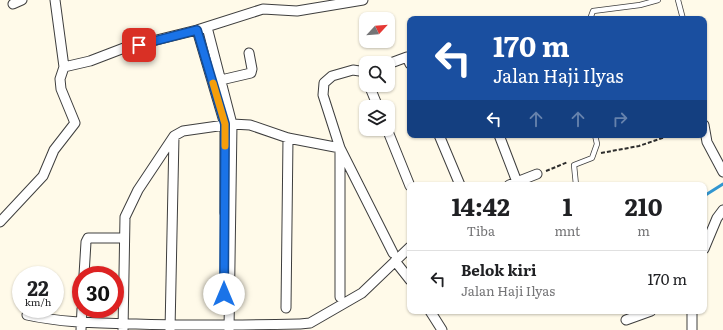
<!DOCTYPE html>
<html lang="id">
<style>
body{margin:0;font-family:Literata,serif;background:#f6f6f6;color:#202124;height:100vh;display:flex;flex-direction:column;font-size:15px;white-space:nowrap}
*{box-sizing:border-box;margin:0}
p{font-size:13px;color:#757577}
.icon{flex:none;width:22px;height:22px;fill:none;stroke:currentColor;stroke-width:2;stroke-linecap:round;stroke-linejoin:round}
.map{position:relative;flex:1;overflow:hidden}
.side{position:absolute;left:407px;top:182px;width:300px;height:132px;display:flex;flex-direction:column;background:#fff;border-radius:8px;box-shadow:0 1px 3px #0004}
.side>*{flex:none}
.top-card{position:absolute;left:407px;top:16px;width:300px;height:122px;border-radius:8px;box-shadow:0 1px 3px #0004;background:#1a4fa0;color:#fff;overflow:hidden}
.needle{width:26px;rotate:64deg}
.fabs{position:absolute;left:359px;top:12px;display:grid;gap:8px}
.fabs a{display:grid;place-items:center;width:36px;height:36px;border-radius:8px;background:#fff;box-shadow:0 1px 3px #0004;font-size:20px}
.speed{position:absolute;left:12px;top:266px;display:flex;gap:8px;font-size:20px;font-weight:700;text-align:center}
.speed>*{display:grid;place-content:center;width:52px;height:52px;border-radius:50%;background:#fff;box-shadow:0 1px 3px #0004;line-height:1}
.speed small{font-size:10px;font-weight:400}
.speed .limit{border:6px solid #d22;background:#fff;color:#111}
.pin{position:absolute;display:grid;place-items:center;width:34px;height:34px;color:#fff;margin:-17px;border-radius:8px;box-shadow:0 2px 6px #0006}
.me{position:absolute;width:44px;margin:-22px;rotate:0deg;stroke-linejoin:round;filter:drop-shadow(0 0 3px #0008)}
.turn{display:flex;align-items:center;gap:14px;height:84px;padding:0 20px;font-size:18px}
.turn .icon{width:52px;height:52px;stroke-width:2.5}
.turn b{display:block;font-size:28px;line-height:34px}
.lanes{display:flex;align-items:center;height:38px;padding:0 20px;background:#0003;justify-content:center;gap:20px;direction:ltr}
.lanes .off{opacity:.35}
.eta{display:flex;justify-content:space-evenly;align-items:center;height:68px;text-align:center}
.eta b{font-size:24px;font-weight:700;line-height:28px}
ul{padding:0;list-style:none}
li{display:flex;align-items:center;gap:12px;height:56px;padding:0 20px;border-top:1px solid #e0e0e0}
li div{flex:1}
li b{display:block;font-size:15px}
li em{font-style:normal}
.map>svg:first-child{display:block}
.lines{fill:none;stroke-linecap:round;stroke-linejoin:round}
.stream{stroke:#3296d0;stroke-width:3}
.service-casing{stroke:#3e3e3e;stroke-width:6}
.minor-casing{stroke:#3e3e3e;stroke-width:11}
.path{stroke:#2d2d2d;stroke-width:2;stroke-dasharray:4 2;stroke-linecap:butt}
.service{stroke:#fff;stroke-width:4.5}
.minor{stroke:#fff;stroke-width:9}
.route-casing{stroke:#114b97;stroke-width:10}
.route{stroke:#1a73e8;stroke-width:7}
.slow{stroke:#f59e0b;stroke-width:7}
</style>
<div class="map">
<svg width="723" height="330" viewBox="0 0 723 330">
<rect width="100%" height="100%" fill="#fffae9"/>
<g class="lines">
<!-- stream -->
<path class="stream" d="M704 196 723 184"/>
<!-- service casing -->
<g class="service-casing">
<path id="service" d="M678 0 683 19
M590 19 593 11 640 5 658 0
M576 185 574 165 592 158 597 144 595 135"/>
</g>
<!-- minor casing -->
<g class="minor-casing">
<path id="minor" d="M13 4 22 0
M207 27 232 124 229 330
M197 30 225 125V213
M388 64 407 57 410 64
M64 67 90 61 124 48 197 30 263 9 297 11 363 0
M221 80 251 73 252 69 249 53
M369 85 378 107
M704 125 707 142 723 172
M387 129 410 186
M439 135 460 185
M499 135 517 182
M509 185 537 174
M0 222 43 176 54 150 75 123 61 89 60 79 64 67 55 0
M704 249 717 218 723 210
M395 261 410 280
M84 275 86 242 88 238H124
M340 297V148L323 95 324 83 332 76 353 70 366 72
M286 308 288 138
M430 311 442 330
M27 315C63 323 100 323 136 324 191 326 245 325 300 324L310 323 362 293 410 247
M626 320 651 311
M81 330 82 309
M123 330 125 217 138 190 174 136 183 131 232 124 250 125 288 138 340 148 393 253
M170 330 174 136
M692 330V311"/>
</g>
<!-- path -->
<path class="path" d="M601 153 639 146 671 135
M546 171 568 162"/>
<!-- service -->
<use href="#service" class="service"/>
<!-- minor -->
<use href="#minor" class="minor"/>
</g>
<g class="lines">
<!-- route casing -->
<g class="route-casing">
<path id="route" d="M139 45 197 30 225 124 224 294"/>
</g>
<!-- route -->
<use href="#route" class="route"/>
<!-- slow -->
<path class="slow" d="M213 83 225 124V146"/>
</g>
</svg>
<div class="fabs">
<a><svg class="needle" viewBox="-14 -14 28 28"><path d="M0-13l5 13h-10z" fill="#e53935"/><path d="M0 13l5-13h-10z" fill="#757577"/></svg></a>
<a><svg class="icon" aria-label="search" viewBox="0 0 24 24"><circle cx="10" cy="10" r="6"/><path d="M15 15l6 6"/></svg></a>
<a><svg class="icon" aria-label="layers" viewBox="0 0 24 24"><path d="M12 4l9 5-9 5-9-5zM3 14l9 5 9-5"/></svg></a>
</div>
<div class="speed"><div>22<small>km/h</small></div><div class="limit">30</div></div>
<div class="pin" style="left:139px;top:45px;background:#d93025"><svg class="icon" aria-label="arrive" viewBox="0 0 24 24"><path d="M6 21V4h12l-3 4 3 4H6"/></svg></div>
<svg class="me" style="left:224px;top:294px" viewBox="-20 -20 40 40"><circle r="19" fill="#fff"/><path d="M0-13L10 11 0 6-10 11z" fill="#1a73e8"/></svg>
<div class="top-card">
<div class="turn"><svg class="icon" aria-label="left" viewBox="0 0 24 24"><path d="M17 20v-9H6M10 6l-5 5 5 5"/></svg><div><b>170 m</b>Jalan Haji Ilyas</div></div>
<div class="lanes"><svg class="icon" aria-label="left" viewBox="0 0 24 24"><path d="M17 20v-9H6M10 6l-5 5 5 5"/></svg><svg class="icon off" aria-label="ahead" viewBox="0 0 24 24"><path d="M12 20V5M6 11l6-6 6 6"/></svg><svg class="icon off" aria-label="ahead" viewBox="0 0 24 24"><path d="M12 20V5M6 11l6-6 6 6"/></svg><svg class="icon off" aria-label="right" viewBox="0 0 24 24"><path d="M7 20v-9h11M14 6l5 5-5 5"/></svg></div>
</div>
<section class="side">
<div class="eta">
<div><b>14:42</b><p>Tiba</p></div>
<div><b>1</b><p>mnt</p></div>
<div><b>210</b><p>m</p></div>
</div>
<ul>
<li><svg class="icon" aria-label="left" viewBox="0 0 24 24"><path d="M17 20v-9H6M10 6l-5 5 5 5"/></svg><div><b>Belok kiri</b><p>Jalan Haji Ilyas</p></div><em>170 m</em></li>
</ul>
</section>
</div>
